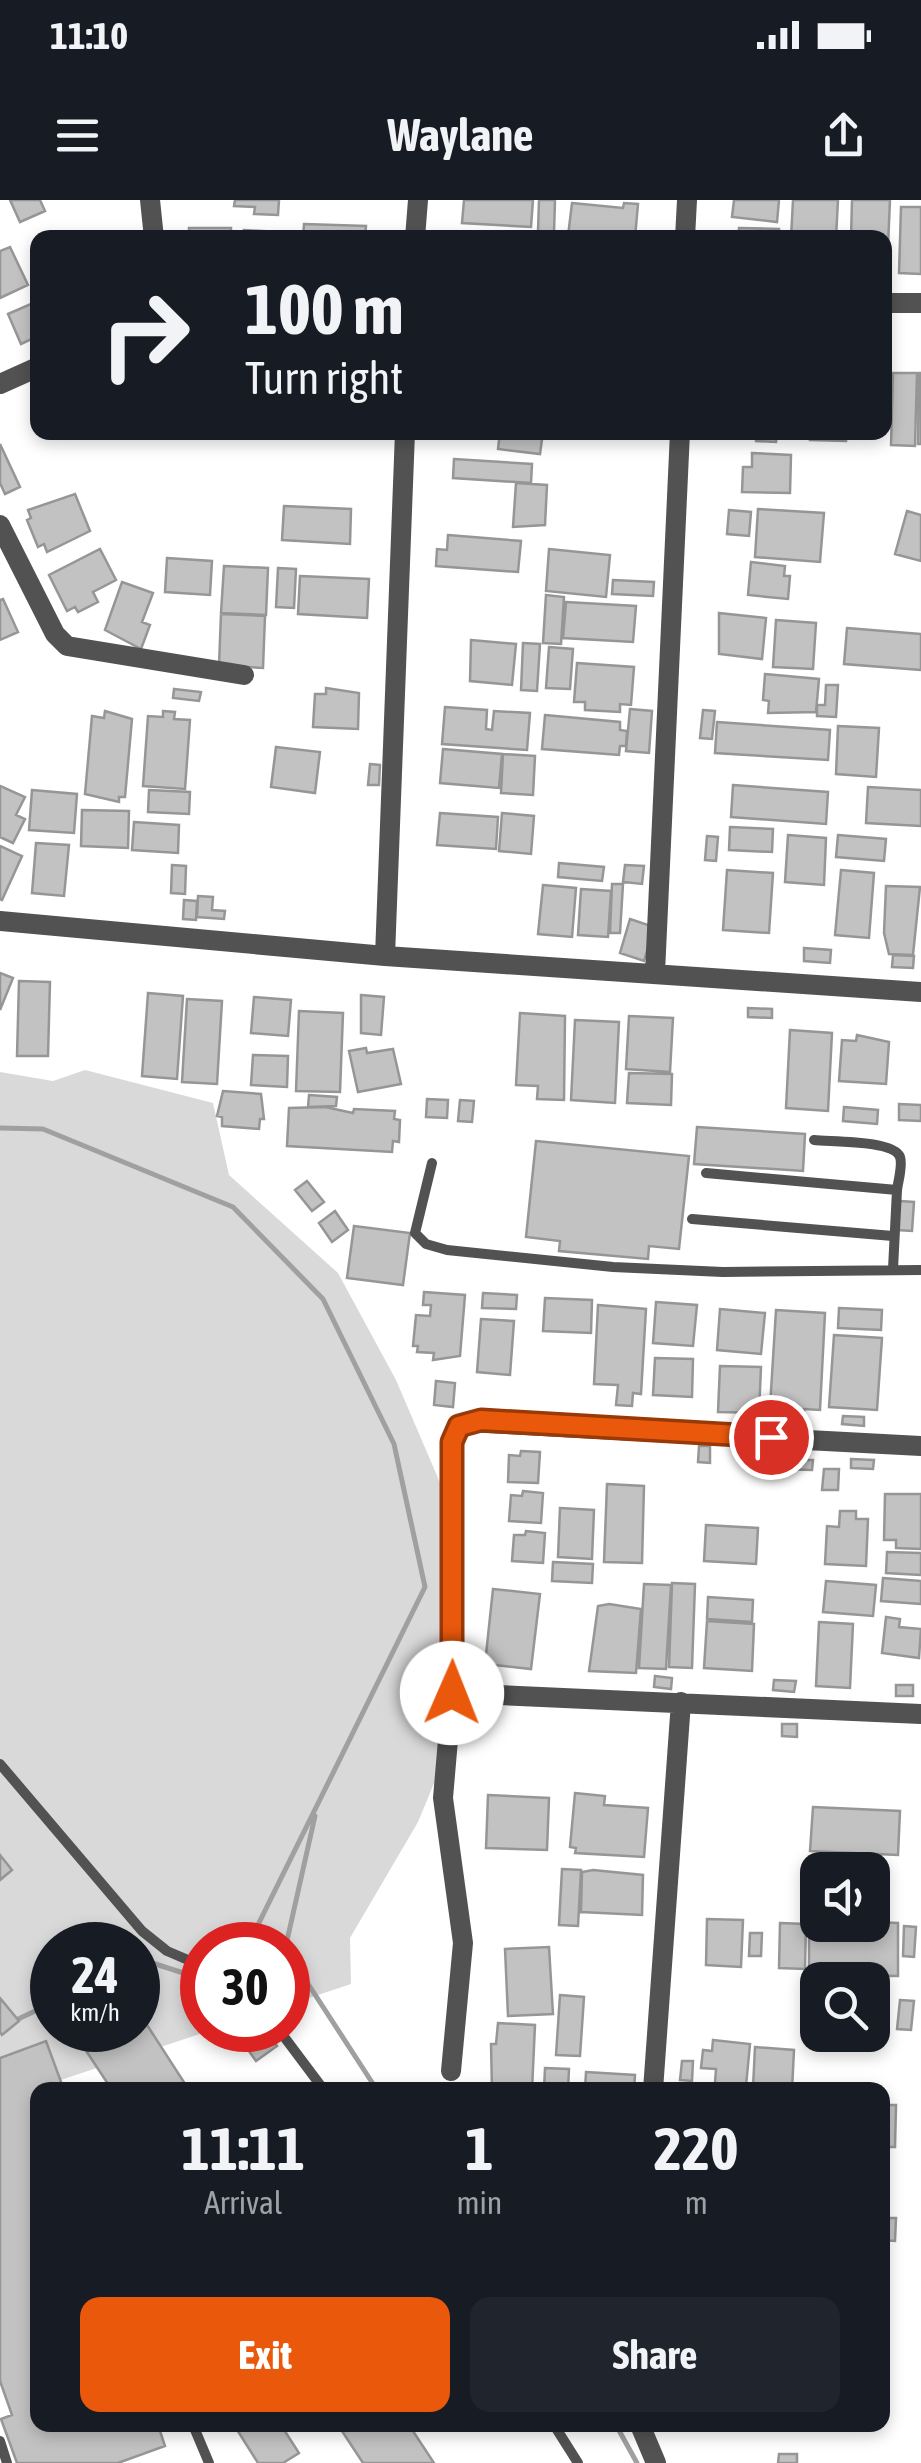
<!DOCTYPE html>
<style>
body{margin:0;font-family:"Asap Condensed",sans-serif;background:#20242c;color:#f1f3f6;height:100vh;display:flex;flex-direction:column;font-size:38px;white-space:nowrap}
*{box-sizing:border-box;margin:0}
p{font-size:32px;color:#9ea1a6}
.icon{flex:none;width:55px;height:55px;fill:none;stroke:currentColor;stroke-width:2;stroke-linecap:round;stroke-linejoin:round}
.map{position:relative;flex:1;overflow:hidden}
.panel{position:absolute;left:30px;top:1882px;width:860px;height:350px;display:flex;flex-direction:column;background:#171b24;border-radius:20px;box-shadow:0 5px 15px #0003}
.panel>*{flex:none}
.top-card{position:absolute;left:30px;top:30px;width:862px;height:210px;border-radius:20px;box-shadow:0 5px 15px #0003;background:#171b24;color:#f1f3f6;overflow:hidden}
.tools{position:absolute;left:800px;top:1652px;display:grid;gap:20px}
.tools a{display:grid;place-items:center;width:90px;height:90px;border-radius:20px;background:#171b24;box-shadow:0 5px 15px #0003;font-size:50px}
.speed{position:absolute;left:30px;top:1722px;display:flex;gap:20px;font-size:50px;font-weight:700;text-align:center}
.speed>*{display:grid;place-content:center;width:130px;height:130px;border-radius:50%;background:#171b24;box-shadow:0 5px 15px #0003;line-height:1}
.speed small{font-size:25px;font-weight:400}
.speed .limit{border:15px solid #d22;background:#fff;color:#111}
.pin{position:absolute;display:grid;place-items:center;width:85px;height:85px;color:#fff;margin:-42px;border:5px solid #fff;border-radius:50%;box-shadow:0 2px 10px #0007}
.me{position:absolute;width:110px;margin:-55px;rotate:1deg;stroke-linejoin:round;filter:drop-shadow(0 0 8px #0008)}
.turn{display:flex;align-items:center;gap:35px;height:210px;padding:0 50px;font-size:45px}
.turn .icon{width:130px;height:130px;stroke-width:2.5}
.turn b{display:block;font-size:70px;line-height:85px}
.eta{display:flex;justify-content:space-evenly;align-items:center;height:170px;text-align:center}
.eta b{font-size:60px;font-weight:700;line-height:70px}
.cta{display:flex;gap:20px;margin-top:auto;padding:20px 50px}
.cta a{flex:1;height:115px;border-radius:20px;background:#ea580c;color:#fff;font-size:40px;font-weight:700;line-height:115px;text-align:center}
.cta a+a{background:#20242c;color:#f1f3f6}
.status{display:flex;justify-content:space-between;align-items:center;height:70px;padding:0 50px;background:#171b24;direction:ltr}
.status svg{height:28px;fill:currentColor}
header{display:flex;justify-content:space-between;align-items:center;height:130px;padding:0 50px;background:#171b24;font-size:45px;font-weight:700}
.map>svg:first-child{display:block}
.green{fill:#d9d9d9;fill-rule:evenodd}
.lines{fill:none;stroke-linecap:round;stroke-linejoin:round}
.stream{stroke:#a0a0a0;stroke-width:5}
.building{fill:#c2c2c2;stroke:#969696;stroke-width:2.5}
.lane{stroke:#525252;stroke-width:10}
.street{stroke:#525252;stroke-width:20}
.route-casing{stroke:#983908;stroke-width:25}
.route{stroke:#ea580c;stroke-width:18}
</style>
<div class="status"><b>11:10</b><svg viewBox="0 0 49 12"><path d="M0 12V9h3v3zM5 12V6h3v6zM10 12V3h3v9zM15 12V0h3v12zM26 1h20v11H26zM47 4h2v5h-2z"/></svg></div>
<header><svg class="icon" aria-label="menu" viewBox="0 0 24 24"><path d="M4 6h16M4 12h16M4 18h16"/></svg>Waylane<svg class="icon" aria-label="share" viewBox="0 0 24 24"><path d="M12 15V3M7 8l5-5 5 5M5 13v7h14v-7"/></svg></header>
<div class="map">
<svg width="921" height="2263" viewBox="0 0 921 2263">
<rect width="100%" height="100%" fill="#fff"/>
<!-- green -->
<path class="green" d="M85 870 213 903 229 975 338 1073 396 1180 441 1285 466 1506 418 1622 350 1738 351 1784 288 1805V1745H202V1830H212L0 1900V872L53 881ZM52 1745H138V1830H52Z"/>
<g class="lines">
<!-- stream -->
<path class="stream" d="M0 928 43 929 233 1007 323 1099 394 1244 425 1387 248 1745
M286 1745 315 1616
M288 1753 377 1890
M138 1764 146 1761 202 1779
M14 1821 52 1803
M616 2225 637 2263"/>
</g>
<!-- building -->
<path class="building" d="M10 0H40L45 11 20 22Z
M235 0H279L278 15 254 14 255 7 234 6Z
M464 0H533L531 27 462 23Z
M539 0H555L554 33 538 32Z
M734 0H779L777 22 732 17Z
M793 0H838L836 38H791Z
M852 0H890L887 69 885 38H851Z
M572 3 623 8 624 3 638 4 635 38 568 36Z
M901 7H921V74L899 73Z
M304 24 366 26 365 38H303Z
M189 28H231V38H189Z
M739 28 779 29V38H738Z
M244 30 277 32V38H244Z
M10 47 28 85 0 98V51Z
M38 101V136L21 144 8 114Z
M893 173H917L915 246 891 245Z
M919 173H921V244H918Z
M307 232H349V238L307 236Z
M500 232H543L540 254 498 249Z
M575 232H640L639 238Z
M756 232H777L776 242 756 241Z
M810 232H847L846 241 810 240Z
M0 244 20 287 5 294 0 283Z
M752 253 791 255 790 293 742 292 743 267H752Z
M454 259 532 264 531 283 453 278Z
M516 283 547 285 545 325 513 327Z
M75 294 90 331 47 352 44 344 38 347 27 320 31 318 28 310Z
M284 306 351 309 350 344 282 340Z
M758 309 824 313 820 362 755 357Z
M729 310 751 312 749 336 727 334Z
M907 311 921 315V361L895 354Z
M448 335 521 341 518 372 436 366 437 349 447 350Z
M100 349 116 380 93 392 98 402 78 412 75 407 67 411 49 375Z
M549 349 610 355 606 397 546 391Z
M167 358 212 361 210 395 165 392Z
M751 362 785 366 784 376H790L788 399 748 395Z
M224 366 268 368 266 415 221 413Z
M278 368 296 369 294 408 276 407Z
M300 376 369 379 367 418 298 414Z
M613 380 654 382 653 396 612 394Z
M122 382 153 393 142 422 150 425 141 449 105 430Z
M546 395 564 397 561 444 543 443Z
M3 399 18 432 0 440V400Z
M566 402 636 406 633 442 563 438Z
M719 413 766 418 762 459 719 454Z
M221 414 265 416 263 468 219 465Z
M776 420 816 423 813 469 773 467Z
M847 428 921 434V470L844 464Z
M471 440 516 444 512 485 470 481Z
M523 443 540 444 537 491 521 490Z
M549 447 573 449 570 489 546 488Z
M577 463 634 467 631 505 620 504V512L585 510V502H574Z
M765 474 819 479 816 512 768 513 769 501 763 500Z
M826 485H838L836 517 817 516V505H825Z
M326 488 359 493 358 529 313 527 315 494H326Z
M174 489 201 492 199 501 173 498Z
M445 507 487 510 486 529 492 530 494 511 530 513 527 550 442 544Z
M630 509 652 511 649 553 626 551Z
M703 510 715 511 712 539 700 538Z
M105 511 132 519 125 597H119V602L85 594 92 516 104 518Z
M163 511 175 512 174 519 190 520 185 589 143 586 148 516 163 517Z
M545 515 620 522V530L627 531 626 546H620L619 555 542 549Z
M717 522 830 530 828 560 715 553Z
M838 526 879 528 876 577 836 574Z
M276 547 320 552 315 593 271 587Z
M443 549 502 554 499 588 440 583Z
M503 554 535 556 533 595 501 593Z
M370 564 380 565 379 585H368Z
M733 585 828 592 826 624 731 617Z
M0 586 25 597 16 615 25 619 13 643 0 637Z
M868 587 921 590V626L866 623Z
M32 590 77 594 74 633 29 630Z
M149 590 190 592 189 614 148 612Z
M82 610 129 611 128 648 81 646Z
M440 613 498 617 496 649 437 645Z
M502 613 534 616 531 654 499 651Z
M134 622 179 625 178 653 132 650Z
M730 627 773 629 772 652 729 650Z
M788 635 826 638 824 685 785 682Z
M838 635 886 639 884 661 836 657Z
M707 636 718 637 716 661 705 660Z
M36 643 69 645 64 696 32 693Z
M0 646 22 656 2 700 0 699Z
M559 663 604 667 602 681 558 677Z
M172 665 186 666 185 694 171 693Z
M625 665 644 666 642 684 623 682Z
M727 670 773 673 769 733 723 730Z
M841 670 874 673 869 738 835 735Z
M612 684H623L620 733H610Z
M543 685 576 688 572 737 538 734Z
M886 686 920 687 913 755 889 754 884 733Z
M581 689 611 691 608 737 578 735Z
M198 696 213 697 212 710 225 711 224 719 197 717Z
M184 700 197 701 196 720 183 719Z
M630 719 654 727 644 761 620 753Z
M804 748 831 750 830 763 804 761Z
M893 755 914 756 913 768 892 767Z
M0 773 13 778 0 810Z
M19 781 50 782 48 856H17Z
M148 793 183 796 177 879 142 876Z
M361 795 384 797 381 835 361 833Z
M254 797 291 800 288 836 251 833Z
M187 799 222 801 217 884 182 882Z
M748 808 772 809V818L748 817Z
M299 811 343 813 340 892 296 891Z
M520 813 565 816 564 900 537 899 538 886 516 885Z
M629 816 673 818 670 872 626 869Z
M575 820 619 822 615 903 571 900Z
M790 830 832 833 828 911 786 908Z
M857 835 889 842 886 884 839 881 842 840 856 841Z
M366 848 367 853 393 849 401 884 358 892 349 851Z
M253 855 288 856 287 887 251 885Z
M629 873 672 874 671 905 627 903Z
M223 891 261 894 264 919H260L259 929 222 926V917L217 916Z
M309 895 337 897 336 906 308 907Z
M427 899 448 900 447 918 426 917Z
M460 900 474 901 472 922 458 921Z
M899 904 921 905V921L899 920Z
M325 907 353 913 354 909 395 911 394 919 400 920 399 942 393 941 392 952 287 946 289 908Z
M844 907 878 910 877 924 843 921Z
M697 927 805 934 803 971 694 964Z
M536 941 689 956 679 1049 649 1046 648 1059 559 1051 560 1041 526 1037Z
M307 981 324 1002 312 1011 295 990Z
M900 1001 914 1002 912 1031 897 1030Z
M335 1011 348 1030 332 1042 319 1023Z
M354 1026 410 1033 403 1085 347 1078Z
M424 1092 465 1095 460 1156 433 1160 434 1153 417 1152 418 1146H413L416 1115 430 1116 431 1105H423Z
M483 1093 517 1095 516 1109 482 1108Z
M545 1098 592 1100 591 1133 543 1131Z
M656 1102 697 1105 693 1146 653 1143Z
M598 1105 646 1109 641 1194 633 1193 632 1206 616 1205 618 1185 594 1184Z
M839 1108 882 1110 881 1130 838 1128Z
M720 1109 765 1113 761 1154 717 1150Z
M776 1110 825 1113 820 1210 804 1209V1214L770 1207Z
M481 1119 514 1121 510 1175 477 1172Z
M834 1135 882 1138 877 1210 829 1207Z
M655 1158 693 1159 692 1197 653 1195Z
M720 1166 761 1167 759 1213 718 1212Z
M436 1181 455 1183 453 1207 434 1205Z
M843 1216 864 1217V1226L842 1224Z
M699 1246H710V1263L698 1262Z
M521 1251 540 1252 538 1283 508 1282 509 1255 520 1256Z
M851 1259 874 1260 873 1269 851 1268Z
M780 1260H813L812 1270 780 1269Z
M824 1269H839L838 1290H822Z
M607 1284 644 1286 642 1363 604 1362Z
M523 1291 543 1293 541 1323 509 1321 511 1295 522 1296Z
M885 1294H921V1349L896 1348V1340H884Z
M560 1308 594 1310 592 1359 558 1357Z
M840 1311H856V1319H868L866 1366 825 1364 827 1326 839 1327Z
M706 1325 758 1328 756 1364 704 1361Z
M526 1331 545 1333 543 1363 512 1361 514 1335H525Z
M887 1352 921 1353V1375L886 1373Z
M553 1362 593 1364 592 1383 552 1381Z
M883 1378 921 1381V1404L881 1401Z
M826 1381 876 1385 873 1416 823 1412Z
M672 1383 695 1384 692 1468 669 1467Z
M644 1384 671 1385 666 1469 639 1468Z
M493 1389 540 1394 531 1469 485 1464Z
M708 1397 753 1400 752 1422 707 1419Z
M609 1404 641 1409 636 1473 589 1471 598 1406Z
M886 1417 900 1419 899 1427 921 1429 919 1458 882 1453Z
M707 1421 754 1424 752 1471 704 1468Z
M819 1422 853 1424 850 1488 816 1486Z
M655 1476 672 1478 671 1489 654 1487Z
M774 1480 796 1481 794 1492 773 1490Z
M896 1485H913V1496H896Z
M782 1524H797V1537L782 1536Z
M575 1593 605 1596 604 1605 648 1608 644 1657 575 1653 576 1648 570 1647Z
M488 1595 549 1598 547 1650 486 1648Z
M813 1607 900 1611 898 1655 810 1651Z
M0 1655 12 1670 0 1680Z
M562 1669 581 1670 578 1726 559 1725Z
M593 1670 643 1675 642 1715 581 1712 582 1672Z
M707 1719 743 1720 741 1767 706 1765Z
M872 1722 898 1723V1776L809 1775V1723Z
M780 1723 806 1724 805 1769 779 1768Z
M904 1726 916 1727 914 1757 903 1756Z
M750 1733H762L761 1756H749Z
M549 1747 553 1814 508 1816 505 1749Z
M807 1782 818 1783V1828H804Z
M560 1795 584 1797 580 1856 556 1855Z
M0 1798 19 1821 2 1835 0 1832Z
M900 1800 914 1801 911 1830 897 1829Z
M138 1811 189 1890H112L75 1834 138 1830Z
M498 1823 535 1825 532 1890H492L491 1844H496Z
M234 1830H266L277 1846 256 1861Z
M713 1840 750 1844 746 1886 715 1883 716 1869 701 1868 703 1850 712 1851Z
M46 1841 64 1890H38V2225H158L165 2246 118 2263H17L1 2219 12 2215 0 2181V1858Z
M755 1847 794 1850 792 1890 753 1888Z
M682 1861H693L692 1881 680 1880Z
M545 1868 569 1869 568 1890H544Z
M586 1872 635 1875 634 1890H585Z
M882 1905H896L895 1947H882Z
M882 2018H896L895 2041 882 2040Z
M234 2225H281L299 2253 283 2263H258Z
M338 2225H409L434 2263H363Z
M779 2254H797V2263H778Z"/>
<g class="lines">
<!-- lane -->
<path class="lane" d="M814 940C832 942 894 940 900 957 903 966 898 981 897 990
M432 963 415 1033 426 1044 447 1050 613 1067 723 1072 921 1070
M706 973 897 990 893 1069
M692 1019 893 1036
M0 1564 142 1731 167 1751 202 1766
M279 1830 324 1890
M193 2225 209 2263
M554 2225 578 2263
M0 2241 7 2263"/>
<!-- street -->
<path class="street" d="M150 0 154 38
M415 38 418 0
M685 38 687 0
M885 103H921
M0 184 38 167
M0 325 55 434 67 446 244 475
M0 721 385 756 921 792
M385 756 405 232
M655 773 680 232
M452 1493V1242L466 1222 921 1246
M451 1871 463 1743 443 1598 452 1493 921 1514
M653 1890 681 1502
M640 2225 656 2263"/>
</g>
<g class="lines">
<!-- route casing -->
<g class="route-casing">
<path id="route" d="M452 1493V1242L459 1226 481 1220 771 1237"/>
</g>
<!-- route -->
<use href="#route" class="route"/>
</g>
</svg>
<div class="tools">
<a><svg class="icon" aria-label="sound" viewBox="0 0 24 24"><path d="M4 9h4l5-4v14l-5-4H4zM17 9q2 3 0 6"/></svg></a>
<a><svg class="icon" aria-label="search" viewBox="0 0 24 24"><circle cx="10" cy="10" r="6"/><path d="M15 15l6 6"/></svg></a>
</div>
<div class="speed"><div>24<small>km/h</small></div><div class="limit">30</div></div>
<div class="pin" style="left:771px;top:1237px;background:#d93025"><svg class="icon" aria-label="arrive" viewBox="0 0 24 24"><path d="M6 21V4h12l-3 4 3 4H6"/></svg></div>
<svg class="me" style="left:452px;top:1493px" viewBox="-20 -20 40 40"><circle r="19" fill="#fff"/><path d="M0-13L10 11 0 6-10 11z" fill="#ea580c"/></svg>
<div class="top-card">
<div class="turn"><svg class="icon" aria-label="right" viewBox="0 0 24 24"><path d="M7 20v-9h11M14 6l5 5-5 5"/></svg><div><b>100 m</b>Turn right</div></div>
</div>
<section class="panel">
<div class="eta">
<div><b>11:11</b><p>Arrival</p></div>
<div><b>1</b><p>min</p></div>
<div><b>220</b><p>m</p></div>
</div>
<div class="cta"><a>Exit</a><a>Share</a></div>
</section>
</div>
